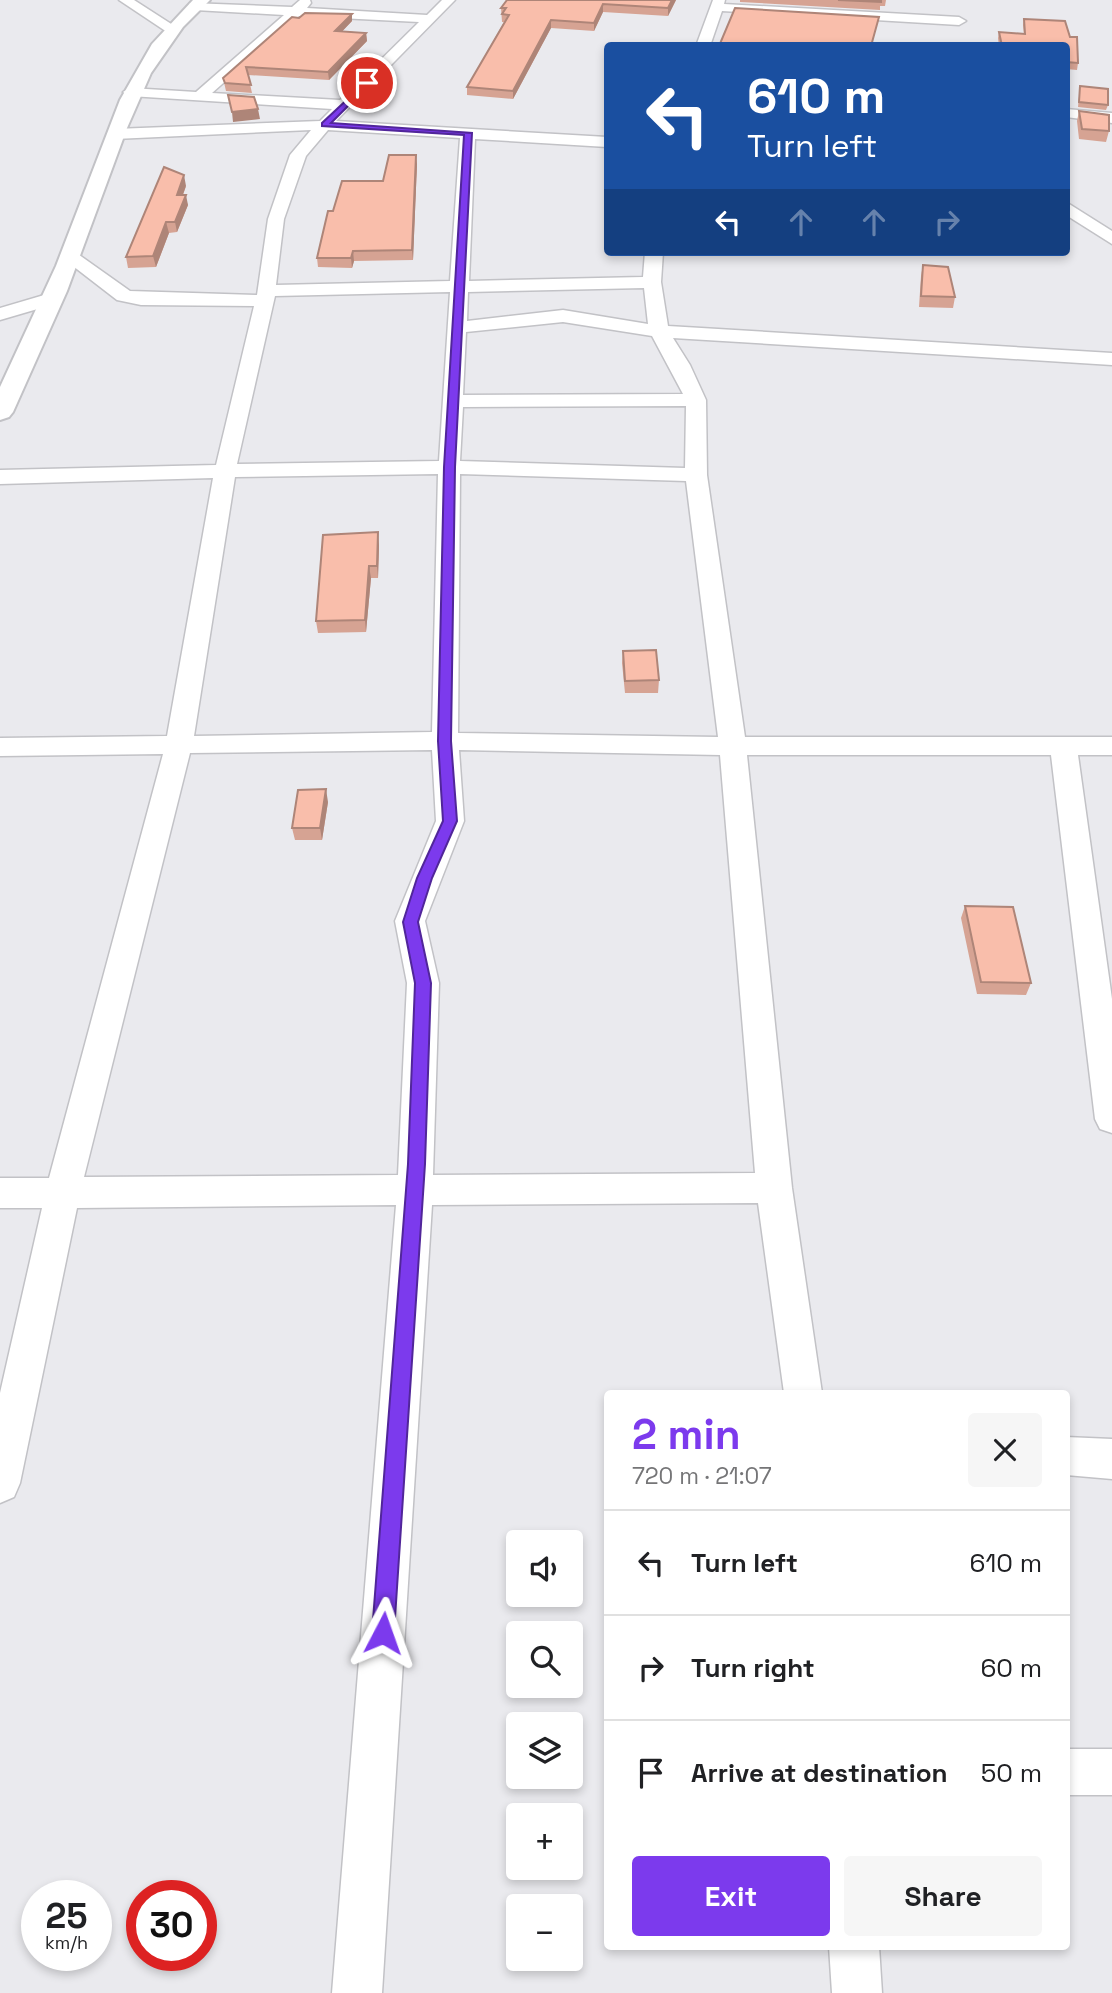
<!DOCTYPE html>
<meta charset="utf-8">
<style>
body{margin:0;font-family:"Space Grotesk",sans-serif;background:#f6f6f6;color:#202124;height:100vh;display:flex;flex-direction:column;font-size:26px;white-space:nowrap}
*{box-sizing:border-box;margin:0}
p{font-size:23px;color:#757577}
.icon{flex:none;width:38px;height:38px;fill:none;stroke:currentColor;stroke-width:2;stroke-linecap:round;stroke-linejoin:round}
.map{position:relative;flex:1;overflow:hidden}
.side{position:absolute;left:604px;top:1390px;width:466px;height:560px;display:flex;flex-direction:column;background:#fff;border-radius:7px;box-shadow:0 4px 10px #0003}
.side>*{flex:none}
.banner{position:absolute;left:604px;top:42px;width:466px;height:214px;border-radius:7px;box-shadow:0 4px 10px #0003;background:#1a4fa0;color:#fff;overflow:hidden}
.fabs{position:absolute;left:506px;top:1530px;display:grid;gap:14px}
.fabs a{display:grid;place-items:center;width:77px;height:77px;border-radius:7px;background:#fff;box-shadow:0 4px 10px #0003;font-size:35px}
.speed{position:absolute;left:21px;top:1880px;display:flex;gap:14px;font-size:35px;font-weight:700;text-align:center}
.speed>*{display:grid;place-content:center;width:91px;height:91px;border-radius:50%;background:#fff;box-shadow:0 4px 10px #0003;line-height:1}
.speed small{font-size:18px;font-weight:400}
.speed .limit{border:10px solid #d22;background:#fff;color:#111}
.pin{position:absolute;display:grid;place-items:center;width:60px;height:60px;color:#fff;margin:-30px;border:4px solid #fff;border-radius:50%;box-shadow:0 2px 7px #0007}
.me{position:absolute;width:77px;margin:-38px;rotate:4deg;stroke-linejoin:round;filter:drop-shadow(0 0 5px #0008)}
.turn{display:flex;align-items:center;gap:24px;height:147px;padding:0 28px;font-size:32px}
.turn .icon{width:91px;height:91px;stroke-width:2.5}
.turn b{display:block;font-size:49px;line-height:60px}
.lanes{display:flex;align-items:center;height:66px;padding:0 28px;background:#0003;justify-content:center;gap:35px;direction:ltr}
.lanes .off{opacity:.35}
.round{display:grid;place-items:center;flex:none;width:74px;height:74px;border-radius:7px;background:#f6f6f6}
.head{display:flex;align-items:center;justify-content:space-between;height:119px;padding:0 28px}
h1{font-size:42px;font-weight:700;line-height:52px;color:#7c3aed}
.primary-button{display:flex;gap:14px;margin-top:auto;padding:14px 28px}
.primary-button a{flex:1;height:80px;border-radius:7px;background:#7c3aed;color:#fff;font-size:28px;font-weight:700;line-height:80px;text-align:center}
.primary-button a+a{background:#f6f6f6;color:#202124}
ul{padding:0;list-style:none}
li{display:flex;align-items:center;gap:21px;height:105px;padding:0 28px;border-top:2px solid #e0e0e0}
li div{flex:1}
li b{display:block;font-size:26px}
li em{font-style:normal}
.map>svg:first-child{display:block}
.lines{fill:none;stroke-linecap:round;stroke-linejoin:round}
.minor-casing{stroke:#c2c2c6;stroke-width:3}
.tertiary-casing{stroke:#c2c2c6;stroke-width:4}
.minor{fill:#fff;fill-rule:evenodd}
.tertiary{fill:#fff;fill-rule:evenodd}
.wall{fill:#d6a393}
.shaded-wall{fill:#ae8578}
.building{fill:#f9beab;stroke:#ae8578;stroke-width:2}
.route{fill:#7c3aed;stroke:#51269a;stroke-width:2}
</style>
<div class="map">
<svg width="1112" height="1993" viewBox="0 0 1112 1993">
<rect width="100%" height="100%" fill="#eaeaee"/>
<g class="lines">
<!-- minor casing -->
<g class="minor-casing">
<path id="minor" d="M119 0H134L179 29 177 32H167Z
M300 0H310L311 3 307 8 427 15 442 0H455L336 121 607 137V147L475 139 469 281 643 277 645 252H663L661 282 668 326 1112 353V365L673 338 690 365 706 400 707 475 745 737H1112V755H1078L1112 999V1133L1100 1129 1095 1119 1051 755H747L792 1188 822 1393H784L758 1203 432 1205 382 1993H332L396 1205 77 1208 20 1483 14 1497 0 1503V1393L42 1208H0V1178H49L163 754 0 756V738L167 736 213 478 0 484V470L216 465 254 306 141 305 117 300 60 256 69 251 75 252 130 291 257 295 268 219 290 155 311 130 115 139 107 134 115 129 320 121 332 109 130 96 123 92 130 88 196 92 284 15 195 10 189 6 190 3 292 7ZM299 16 419 22 340 100 212 93ZM328 130 460 138 450 281 276 285 284 219 306 156ZM644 288 648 324 563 310 467 321 468 292ZM450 292 439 461 237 464 275 296ZM563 322 652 336 683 394 463 395 466 332ZM686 406 685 468 460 461 463 407ZM438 474 432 732 194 736 235 477ZM460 474 686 481 718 737 458 733ZM432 750 436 821 395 921 407 983 398 1175 84 1177 190 753ZM459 750 720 755 755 1173 433 1175 439 983 425 921 464 821Z
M713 0H725L724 4 959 17 966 21 959 25 722 11 710 46H696Z
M1066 109 1112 113V123L1066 117Z
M1066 202 1112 231V244L1066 215Z
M51 293 60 299 58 303 0 320V308Z
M1066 1437 1112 1439V1479L1066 1475Z
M1066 1749H1112V1795H1066Z
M829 1946H879L882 1993H832Z"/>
</g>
<!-- tertiary casing -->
<g class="tertiary-casing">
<path id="tertiary" d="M193 0H210L183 27 151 73 127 128 67 291 13 412 9 417 0 420V387L56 266 120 100 152 44Z"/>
</g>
<!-- minor -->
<use href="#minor" class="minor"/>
<!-- tertiary -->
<use href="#tertiary" class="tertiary"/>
</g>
<!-- wall -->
<path class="wall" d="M507 0H676L668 16 603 12 594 31 551 28 513 99 467 95V87L504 22H502L501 8Z
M740 0H886L885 6H880V10L740 2Z
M292 17 352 21 342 31 366 33 367 41 329 80 248 75 252 93 226 91 223 78Z
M1024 19 1065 21 1070 37H1077L1078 63 1077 70 1066 69V46H999L998 38 999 32 1024 34 1023 25Z
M1080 86 1108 105 1106 110 1078 107Z
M1079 111 1109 131 1106 142 1079 139 1077 121Z
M417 164 413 260 354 261 352 268 318 267 317 258 333 211 383 181Z
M186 186 183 195 188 205 177 232 169 233 156 267 128 268 126 257Z
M923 265 955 297 953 308 919 307 921 276Z
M379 545 378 578H371L366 632 318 633 316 621Z
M623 651 659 680 658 693H625L622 663Z
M328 802 322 840H295L292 828Z
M965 906 1031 983 1026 995 977 994 961 918Z"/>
<!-- shaded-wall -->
<path class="shaded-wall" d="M672 0H676L668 16V8Z
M603 4V12L594 31V23Z
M352 14V21L336 38 335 31Z
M551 20V28L513 99V91Z
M366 33 367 41 329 80 328 72Z
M258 109 260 119 233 122 232 112Z
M416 155 417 164 413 260 412 250Z
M184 175 186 186 179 205 177 195Z
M186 195 188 205 177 232 175 222Z
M166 222 169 233 156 267 153 256Z
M353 251 354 261 352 268 351 258Z
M378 532 379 545 378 578 377 566Z
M369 566 371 578 366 632 365 620Z
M326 789 328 802 322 840 320 828Z"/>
<!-- building -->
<path class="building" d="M507 0H672L668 8 603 4 594 23 551 20 513 91 467 87 509 15 502 14 506 8H501Z
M838 0H881V2Z
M735 8 879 17 871 46H719Z
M305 13 352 14 335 31 366 33 328 72 246 67 251 85 225 83 223 78 292 17 299 18Z
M1024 19 1065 21 1070 37H1077L1078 63 1066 62V46H1002L999 32 1025 34Z
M1080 86 1108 89V105L1079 102Z
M228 95 254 97 258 109 232 112Z
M1079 111 1109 115V131L1082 129Z
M389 155H416L412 250 353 251 351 258H317L328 211H333L342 181H383Z
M164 167 184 175 177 195H186L175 222H166L153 256 126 257Z
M923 265 948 267 955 297 921 296Z
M378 532 377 566H369L365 620 316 621 323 535Z
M656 650 659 680 625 681 623 651Z
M326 789 320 828H292L298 790Z
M965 906 1013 907 1031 983 981 982Z"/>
<!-- route -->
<path class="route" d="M367 81 369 85 331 123 472 133 455 467 451 741 457 821 432 878 418 922 431 983 425 1164 394 1633 391 1641 383 1644 375 1641 372 1633 408 1164 415 983 403 922 417 878 443 821 438 741 444 467 464 135 322 126V123Z"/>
</svg>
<div class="fabs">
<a><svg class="icon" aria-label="sound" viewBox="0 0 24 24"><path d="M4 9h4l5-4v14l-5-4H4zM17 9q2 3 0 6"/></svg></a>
<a><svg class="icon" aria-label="search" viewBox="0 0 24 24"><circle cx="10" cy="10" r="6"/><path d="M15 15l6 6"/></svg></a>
<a><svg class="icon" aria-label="layers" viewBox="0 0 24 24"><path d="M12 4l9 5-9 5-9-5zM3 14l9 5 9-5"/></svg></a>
<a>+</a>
<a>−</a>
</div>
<div class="speed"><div>25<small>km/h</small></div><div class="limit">30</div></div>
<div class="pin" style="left:367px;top:83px;background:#d93025"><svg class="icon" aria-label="arrive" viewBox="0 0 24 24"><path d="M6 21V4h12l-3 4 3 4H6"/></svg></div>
<svg class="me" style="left:383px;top:1633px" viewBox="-20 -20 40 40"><path d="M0-17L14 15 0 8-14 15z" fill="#7c3aed" stroke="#fff" stroke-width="4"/></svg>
<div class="banner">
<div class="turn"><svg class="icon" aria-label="left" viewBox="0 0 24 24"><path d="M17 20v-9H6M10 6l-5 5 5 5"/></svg><div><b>610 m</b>Turn left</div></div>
<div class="lanes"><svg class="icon" aria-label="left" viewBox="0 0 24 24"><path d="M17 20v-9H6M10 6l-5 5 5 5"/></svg><svg class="icon off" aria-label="ahead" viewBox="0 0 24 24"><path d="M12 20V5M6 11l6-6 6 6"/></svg><svg class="icon off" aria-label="ahead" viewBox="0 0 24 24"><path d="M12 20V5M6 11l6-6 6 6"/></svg><svg class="icon off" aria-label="right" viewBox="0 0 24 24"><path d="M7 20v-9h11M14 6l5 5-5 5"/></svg></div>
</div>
<section class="side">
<div class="head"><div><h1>2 min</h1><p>720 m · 21:07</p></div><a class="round"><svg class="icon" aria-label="close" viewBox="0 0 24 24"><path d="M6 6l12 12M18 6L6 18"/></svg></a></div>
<ul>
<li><svg class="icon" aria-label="left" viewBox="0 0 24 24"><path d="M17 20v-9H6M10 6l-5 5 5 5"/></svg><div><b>Turn left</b></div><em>610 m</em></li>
<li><svg class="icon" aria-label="right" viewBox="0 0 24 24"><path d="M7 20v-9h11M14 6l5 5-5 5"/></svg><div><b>Turn right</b></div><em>60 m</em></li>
<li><svg class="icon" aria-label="arrive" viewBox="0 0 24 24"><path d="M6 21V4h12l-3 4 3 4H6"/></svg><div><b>Arrive at destination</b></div><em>50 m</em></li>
</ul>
<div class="primary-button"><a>Exit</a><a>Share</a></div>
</section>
</div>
